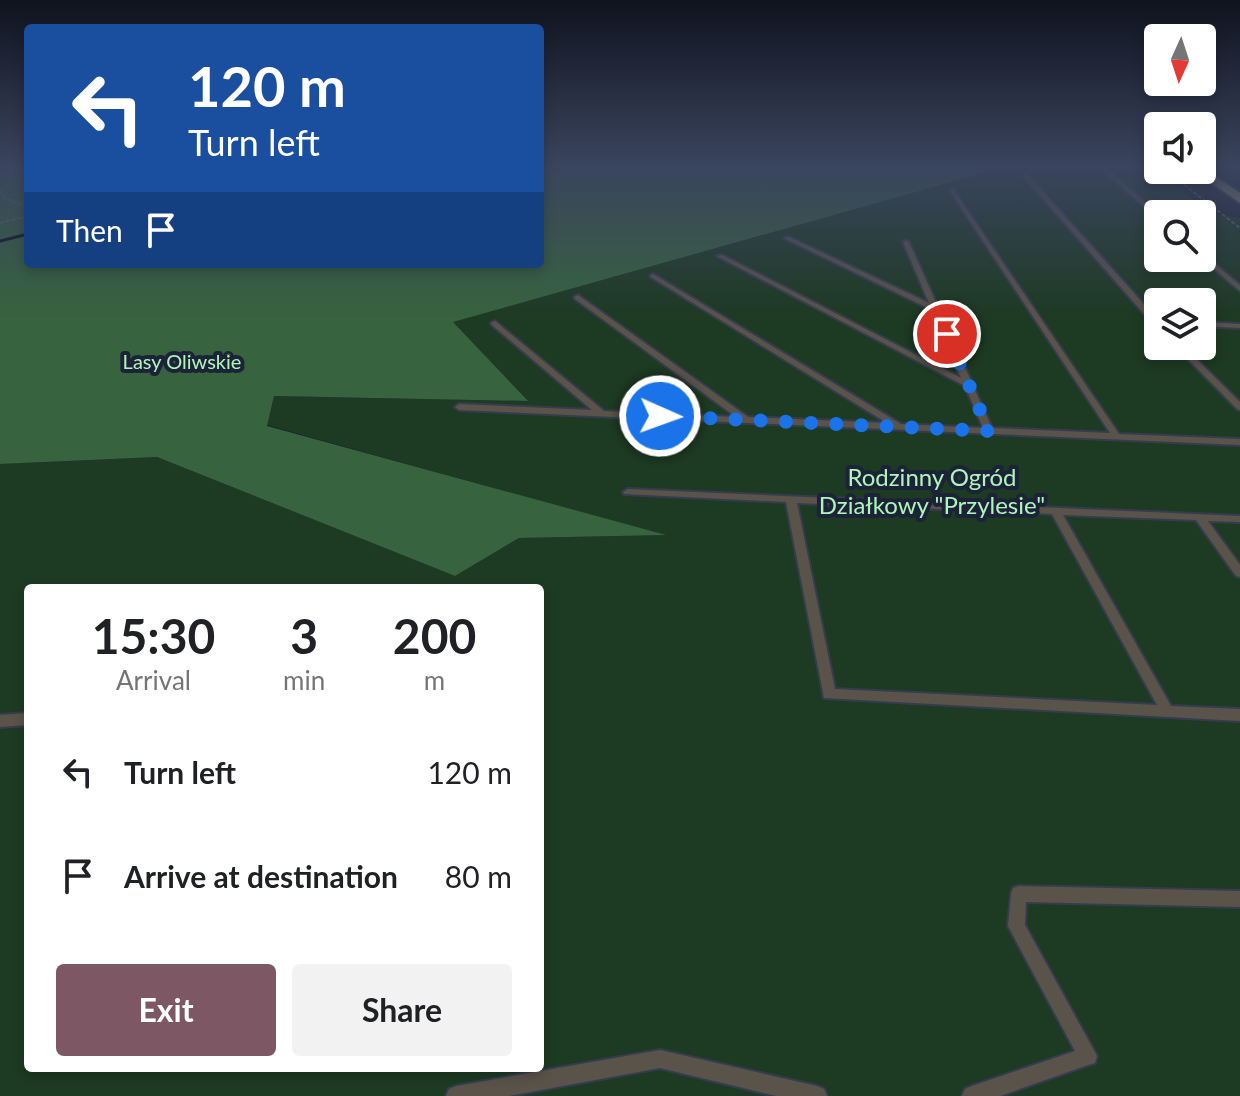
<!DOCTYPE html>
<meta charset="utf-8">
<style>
body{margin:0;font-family:Lato,sans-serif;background:#f2f2f2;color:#202124;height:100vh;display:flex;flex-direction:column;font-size:30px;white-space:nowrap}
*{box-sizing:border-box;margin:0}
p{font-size:26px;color:#757577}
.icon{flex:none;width:44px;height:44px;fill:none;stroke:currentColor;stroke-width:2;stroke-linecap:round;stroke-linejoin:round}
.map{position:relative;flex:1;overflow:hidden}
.details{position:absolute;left:24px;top:584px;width:520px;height:488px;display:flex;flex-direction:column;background:#fff;border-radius:8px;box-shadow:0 4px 12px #0003}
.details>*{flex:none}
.guide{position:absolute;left:24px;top:24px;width:520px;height:244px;border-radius:8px;box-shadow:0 4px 12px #0003;background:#1a4fa0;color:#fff;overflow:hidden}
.needle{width:52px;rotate:183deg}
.controls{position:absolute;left:1144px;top:24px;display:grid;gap:16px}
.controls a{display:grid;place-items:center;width:72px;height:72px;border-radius:8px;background:#fff;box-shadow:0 4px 12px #0003;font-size:40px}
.pin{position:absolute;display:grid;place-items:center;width:68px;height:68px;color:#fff;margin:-34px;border:4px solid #fff;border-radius:50%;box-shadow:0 2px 8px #0007}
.me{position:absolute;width:88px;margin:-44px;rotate:92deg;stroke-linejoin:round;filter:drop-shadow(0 0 6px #0008)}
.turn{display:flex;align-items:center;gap:28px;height:168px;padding:0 32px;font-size:36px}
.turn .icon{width:104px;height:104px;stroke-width:2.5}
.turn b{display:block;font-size:56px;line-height:68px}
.then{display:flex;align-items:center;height:76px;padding:0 32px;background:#0003;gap:16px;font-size:30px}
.eta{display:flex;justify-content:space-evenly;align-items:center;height:136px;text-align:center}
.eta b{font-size:48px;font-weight:700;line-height:56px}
.action{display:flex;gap:16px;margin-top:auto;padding:16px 32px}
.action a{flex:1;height:92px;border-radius:8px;background:#7e5764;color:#fff;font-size:32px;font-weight:700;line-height:92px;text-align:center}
.action a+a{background:#f2f2f2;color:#202124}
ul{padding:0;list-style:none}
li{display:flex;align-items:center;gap:24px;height:104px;padding:0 32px}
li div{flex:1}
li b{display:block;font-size:30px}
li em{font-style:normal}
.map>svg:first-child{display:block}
.green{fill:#1d3a22;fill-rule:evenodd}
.forest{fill:#37633e}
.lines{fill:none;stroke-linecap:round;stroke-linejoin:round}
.stream{stroke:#000b12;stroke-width:3}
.service-casing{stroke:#363c50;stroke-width:4}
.motorway-casing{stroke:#363c50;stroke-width:4}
.path{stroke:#606578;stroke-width:2;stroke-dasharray:4 2;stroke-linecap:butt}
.service{fill:#595349;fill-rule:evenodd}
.motorway{fill:#a4957b;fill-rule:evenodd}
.route{stroke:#1a73e8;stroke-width:14;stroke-dasharray:0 25.2}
.labels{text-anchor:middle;stroke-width:8;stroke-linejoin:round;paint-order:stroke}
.far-park-label{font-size:20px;fill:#b0f5b8;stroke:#1c2237}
.park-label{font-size:24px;fill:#b0f5b8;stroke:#1c2237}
</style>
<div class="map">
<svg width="1240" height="1096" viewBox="0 0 1240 1096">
<rect width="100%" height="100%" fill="#1c2237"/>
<!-- green -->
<path class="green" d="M540 164 833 215 1015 164H1148L1211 214 1240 218V1096H0V464L157 457 455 576 519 538 662 535 267 425 274 396 527 401 452 322 806 223ZM1158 214H1202V258H1158ZM1158 302H1202V346H1158ZM28 588H540V1068H28Z"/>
<!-- forest -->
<path class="forest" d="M0 164H28V264H540V164H1015L453 322 528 401 274 396 267 426 666 535 519 538 455 576 157 457 0 464Z"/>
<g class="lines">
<!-- stream -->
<path class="stream" d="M540 169 545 164
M0 241 28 234"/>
<!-- service casing -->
<g class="service-casing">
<path id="service" d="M1099 165H1103L1158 214V219L1099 167Z
M1024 175H1028L1158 320V324H1153L1024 177Z
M953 189 1119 434 1240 439V445L459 410 455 407 459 404 592 410 492 325 491 323 495 321 604 411 736 417 575 299 574 297 578 295 748 417 887 423 651 277 650 276 653 274 901 424 983 428 965 386 717 256 722 255 961 378 932 310 784 238 789 237 929 303 903 242 906 240 909 242 992 428 1110 433 950 191Z
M1202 253 1240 285V291L1201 258Z
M1202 322 1240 324V328L1202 326Z
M1175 346H1183L1240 402V410L1237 409Z
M628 489 1240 516V522L1208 521 1240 565V577L1236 576 1196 520 1063 515 1171 706 1240 709V721L824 698 786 502 624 494 623 492ZM797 503 1052 514 1157 705 835 689Z
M28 713V725L0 727V715Z
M1019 886 1240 891V907L1026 902 1025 925 1097 1056 1095 1063 1088 1065 1000 1096H962L965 1089 972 1086 1075 1051 1008 926 1011 894 1013 888Z
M660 1050 817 1086 824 1089 827 1096H776L660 1068 509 1096H446L449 1089 456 1086Z"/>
</g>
<!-- motorway casing -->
<g class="motorway-casing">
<path id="motorway" d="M1203 168 1240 193V203L1193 170Z"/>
</g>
<!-- path -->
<path class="path" d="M1165 170 1240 228
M0 179 23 164
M0 190 4 198 28 207
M0 223 28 216"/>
<!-- service -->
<use href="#service" class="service"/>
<!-- motorway -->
<use href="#motorway" class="motorway"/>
</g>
<!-- sky -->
<linearGradient id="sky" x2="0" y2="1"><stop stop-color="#0f131e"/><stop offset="0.52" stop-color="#3a445e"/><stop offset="1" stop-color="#3a445e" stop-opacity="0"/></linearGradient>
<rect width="1240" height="318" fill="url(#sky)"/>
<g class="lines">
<!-- route -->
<path class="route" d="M660 416 989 431 947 334"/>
</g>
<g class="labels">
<!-- far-park labels -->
<g class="far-park-label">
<text x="182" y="369">Lasy Oliwskie</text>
</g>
<!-- park labels -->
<g class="park-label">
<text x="932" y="486">Rodzinny Ogród<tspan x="932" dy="28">Działkowy "Przylesie"</tspan></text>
</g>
</g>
</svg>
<div class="controls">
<a><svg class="needle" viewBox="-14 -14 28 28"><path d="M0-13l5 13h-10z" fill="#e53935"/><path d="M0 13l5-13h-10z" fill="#757577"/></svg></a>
<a><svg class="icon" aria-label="sound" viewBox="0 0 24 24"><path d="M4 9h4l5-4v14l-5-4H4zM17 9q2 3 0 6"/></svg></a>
<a><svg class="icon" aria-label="search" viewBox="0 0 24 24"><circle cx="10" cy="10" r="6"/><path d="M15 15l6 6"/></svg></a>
<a><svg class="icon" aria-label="layers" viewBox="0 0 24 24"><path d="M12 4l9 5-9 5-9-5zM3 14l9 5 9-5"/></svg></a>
</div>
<div class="pin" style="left:947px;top:334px;background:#d93025"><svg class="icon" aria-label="arrive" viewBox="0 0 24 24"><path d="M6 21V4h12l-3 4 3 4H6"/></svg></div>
<svg class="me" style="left:660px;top:416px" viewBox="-20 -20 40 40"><circle r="17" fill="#1a73e8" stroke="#fff" stroke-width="3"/><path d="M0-11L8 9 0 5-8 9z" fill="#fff"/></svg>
<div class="guide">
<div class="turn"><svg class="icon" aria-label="left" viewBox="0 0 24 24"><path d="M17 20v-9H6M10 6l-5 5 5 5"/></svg><div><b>120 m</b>Turn left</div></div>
<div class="then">Then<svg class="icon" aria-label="arrive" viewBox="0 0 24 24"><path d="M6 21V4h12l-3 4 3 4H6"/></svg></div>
</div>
<section class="details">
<div class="eta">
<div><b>15:30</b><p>Arrival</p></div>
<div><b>3</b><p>min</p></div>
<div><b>200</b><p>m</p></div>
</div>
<ul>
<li><svg class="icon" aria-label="left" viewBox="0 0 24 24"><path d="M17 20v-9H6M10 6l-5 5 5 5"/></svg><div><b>Turn left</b></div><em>120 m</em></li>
<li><svg class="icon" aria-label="arrive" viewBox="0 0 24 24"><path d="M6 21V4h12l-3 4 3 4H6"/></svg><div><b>Arrive at destination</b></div><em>80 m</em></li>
</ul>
<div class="action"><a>Exit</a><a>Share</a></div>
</section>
</div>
